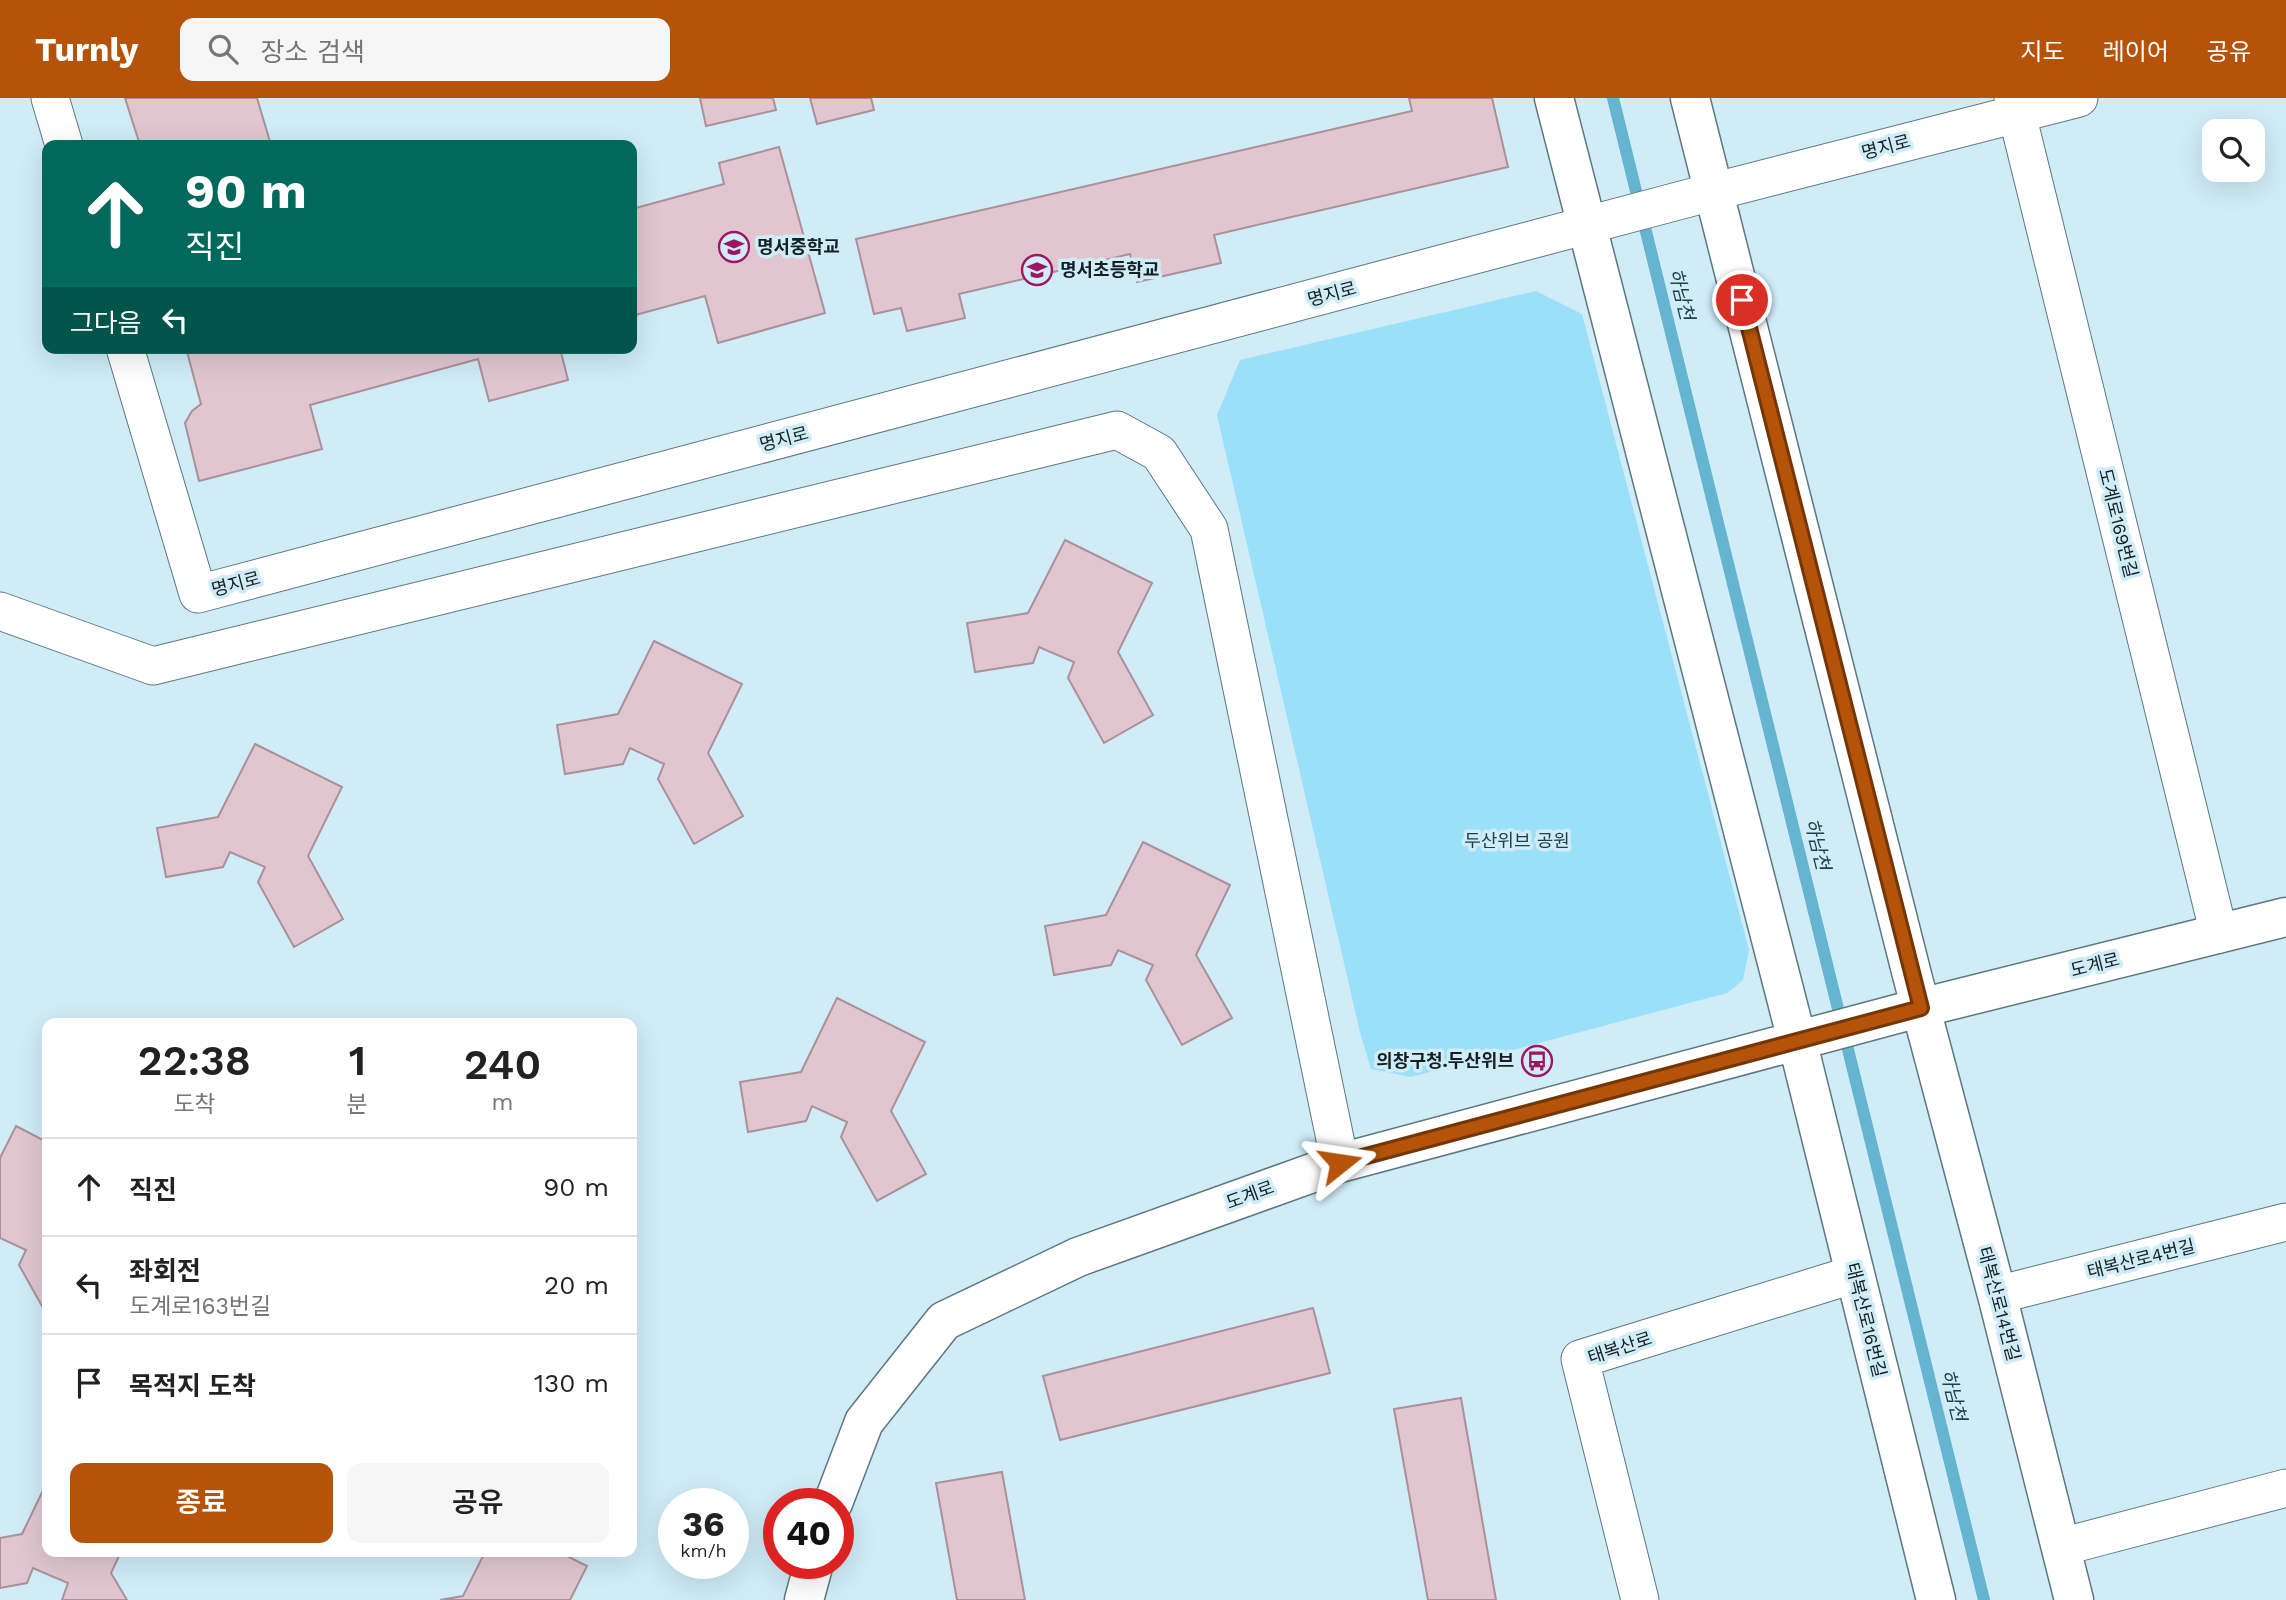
<!DOCTYPE html>
<html lang="ko">
<meta charset="utf-8">
<style>
body{margin:0;font-family:"Work Sans","Noto Sans KR",sans-serif;background:#f6f6f6;color:#222;height:100vh;display:flex;flex-direction:column;font-size:26px;white-space:nowrap}
*{box-sizing:border-box;margin:0}
p{font-size:23px;color:#767676}
.icon{flex:none;width:38px;height:38px;fill:none;stroke:currentColor;stroke-width:2;stroke-linecap:round;stroke-linejoin:round}
.map{position:relative;flex:1;overflow:hidden}
.details{position:absolute;left:42px;top:920px;width:595px;height:539px;display:flex;flex-direction:column;background:#fff;border-radius:14px;box-shadow:0 7px 28px #0002}
.details>*{flex:none}
.guide{position:absolute;left:42px;top:42px;width:595px;height:214px;border-radius:14px;box-shadow:0 7px 28px #0002;background:#00695c;color:#fff;overflow:hidden}
.controls{position:absolute;left:2202px;top:21px;display:grid;gap:14px}
.controls a{display:grid;place-items:center;width:63px;height:63px;border-radius:14px;background:#fff;box-shadow:0 7px 28px #0002;font-size:35px}
.speed{position:absolute;left:658px;top:1390px;display:flex;gap:14px;font-size:35px;font-weight:700;text-align:center}
.speed>*{display:grid;place-content:center;width:91px;height:91px;border-radius:50%;background:#fff;box-shadow:0 7px 28px #0002;line-height:1}
.speed small{font-size:18px;font-weight:400}
.speed .limit{border:10px solid #d22;background:#fff;color:#111}
.pin{position:absolute;display:grid;place-items:center;width:60px;height:60px;color:#fff;margin:-30px;border:4px solid #fff;border-radius:50%;box-shadow:0 2px 7px #0007}
.me{position:absolute;width:77px;margin:-38px;rotate:75deg;stroke-linejoin:round;filter:drop-shadow(0 0 5px #0008)}
.turn{display:flex;align-items:center;gap:24px;height:147px;padding:0 28px;font-size:32px}
.turn .icon{width:91px;height:91px;stroke-width:2.5}
.turn b{display:block;font-size:49px;line-height:60px}
.then{display:flex;align-items:center;height:66px;padding:0 28px;background:#0003;gap:14px;font-size:26px}
.eta{display:flex;justify-content:space-evenly;align-items:center;height:119px;text-align:center}
.eta b{font-size:42px;font-weight:600;line-height:49px}
.cta{display:flex;gap:14px;margin-top:auto;padding:14px 28px}
.cta a{flex:1;height:80px;border-radius:14px;background:#b45309;color:#fff;font-size:28px;font-weight:600;line-height:80px;text-align:center}
.cta a+a{background:#f6f6f6;color:#222}
ul{padding:0;list-style:none}
li{display:flex;align-items:center;gap:21px;height:98px;padding:0 28px;border-top:2px solid #e0e0e0}
li div{flex:1}
li b{display:block;font-size:26px}
li em{font-style:normal}
header{display:flex;align-items:center;gap:42px;box-sizing:border-box;height:98px;padding:0 35px;background:#b45309;color:#fff}
header strong{font-size:33px}
nav{display:flex;gap:38px;margin-inline-start:auto;font-size:24px}
.search{width:490px;height:63px;background:#f6f6f6;display:flex;align-items:center;gap:18px;box-sizing:border-box;padding:0 24px;border-radius:14px;color:#767676;font-size:26px}
.map>svg:first-child{display:block}
.green{fill:#9ae0f9}
.lines{fill:none;stroke-linecap:round;stroke-linejoin:round}
.stream{stroke:#65b5d0;stroke-width:12}
.building{fill:#e1c6d0;stroke:#aa909a;stroke-width:2}
.minor-casing{stroke:#5c7780;stroke-width:39}
.tertiary-casing{stroke:#5c7780;stroke-width:41}
.minor{stroke:#fff;stroke-width:37}
.tertiary{stroke:#fff;stroke-width:38}
.route-casing{stroke:#753606;stroke-width:18}
.route{stroke:#b45309;stroke-width:12}
.labels{text-anchor:middle;stroke-width:7;stroke-linejoin:round;paint-order:stroke}
.street-label{font-size:18px;fill:#152024;stroke:#cfecf7}
.poi-label{font-size:18px;font-weight:bold;fill:#152024;stroke:#cfecf7;text-anchor:start}
.park-label{font-size:18px;fill:#1c404d;stroke:#cfecf7}
.water-label{font-size:19px;font-style:italic;fill:#1c414d;stroke:#cfecf7}
</style>
<header>
<strong>Turnly</strong>
<div class="search"><svg class="icon" aria-label="search" viewBox="0 0 24 24"><circle cx="10" cy="10" r="6"/><path d="M15 15l6 6"/></svg>장소 검색</div>
<nav><a>지도</a><a>레이어</a><a>공유</a></nav>
</header>
<div class="map">
<svg width="2286" height="1502" viewBox="0 0 2286 1502">
<rect width="100%" height="100%" fill="#cfecf7"/>
<!-- green -->
<path class="green" d="M1536 193 1582 216 1749 852 1743 882 1727 895 1411 979 1371 971 1360 934 1217 317 1240 262Z"/>
<g class="lines">
<!-- stream -->
<path class="stream" d="M1613 0 1984 1502"/>
</g>
<!-- building -->
<path class="building" d="M125 0H257L271 47H140Z
M700 0H773L776 12 706 28Z
M810 0H871L874 12 817 26Z
M1409 0H1492L1508 69 1214 137 1221 165 1137 184 1130 156 959 196 965 220 907 233 901 210 874 216 856 141 1412 13Z
M779 49 825 215 718 245 705 198 632 218V111L724 86 719 65Z
M186 250H560L568 282 489 303 478 261 310 307 322 351 199 383 185 325 192 313 201 306Z
M1065 442 1152 485 1118 554 1153 617 1104 645 1068 580 1074 564 1039 549 1033 565 975 574 967 525 1028 515Z
M654 543 742 586 708 655 743 718 694 746 658 681 664 666 630 650 623 666 565 676 557 627 618 616Z
M255 646 342 689 308 758 343 821 294 849 258 784 265 769 230 754 223 769 166 779 157 730 218 719Z
M1143 744 1230 787 1196 857 1232 920 1182 947 1146 882 1153 867 1118 852 1111 867 1054 877 1045 828 1106 817Z
M837 900 925 944 891 1013 926 1076 877 1103 841 1039 847 1024 812 1008 806 1023 748 1034 740 984 801 974Z
M16 1028 47 1044V1217L19 1167 26 1152 0 1140V1060Z
M1313 1210 1330 1275 1060 1342 1043 1278Z
M1461 1300 1496 1502H1428L1394 1311Z
M1002 1374 1025 1502H957L936 1385Z
M47 1384V1454H121L111 1475 127 1502H62L68 1485 33 1470 27 1485 0 1490V1440L22 1436Z
M485 1454H559L587 1468 570 1502H440L463 1498Z"/>
<g class="lines">
<!-- minor casing -->
<g class="minor-casing">
<path id="minor" d="M50 0 64 47
M2013 0 2219 836
M125 250 198 496 1693 99 2079 0
M0 513 153 568 1117 332 1159 355 1209 431 1340 1065
M1997 1197 2286 1124
M2061 1449 2286 1390
M1640 1502 1580 1261 1855 1176"/>
</g>
<!-- tertiary casing -->
<g class="tertiary-casing">
<path id="tertiary" d="M1554 0 1797 942 1936 1502
M1690 0 1912 877 1997 1197 2074 1502
M833 1405 864 1324 944 1223 1078 1159 1340 1065 1904 914 2286 819
M804 1502 814 1465"/>
</g>
<!-- minor -->
<use href="#minor" class="minor"/>
<!-- tertiary -->
<use href="#tertiary" class="tertiary"/>
</g>
<g class="lines">
<!-- route casing -->
<g class="route-casing">
<path id="route" d="M1340 1065 1921 910 1742 202"/>
</g>
<!-- route -->
<use href="#route" class="route"/>
</g>
<!-- icons -->
<defs>
<g id="school-ring" transform="scale(1.575)"><circle r="9.5" fill="#cfecf7" stroke="#9e1563" stroke-width="1.5"/><path d="M0-5L7-2L0 1L-7-2ZM-4 1L0 2.5L4 1V4Q0 6-4 4Z" fill="#9e1563"/></g>
<g id="bus-ring" transform="scale(1.575)"><circle r="9.5" fill="#cfecf7" stroke="#9e1563" stroke-width="1.5"/><path d="M-5-6H5V4H4V6H2V4H-2V6H-4V4H-5ZM-3.5-4V0h7V-4ZM-3.5 1.2v1.5H-2V1.2ZM2 1.2v1.5H3.5V1.2Z" fill="#9e1563"/></g>
</defs>
<g fill-rule="evenodd">
<use href="#school-ring" x="734" y="149"/>
<use href="#school-ring" x="1037" y="172"/>
<use href="#bus-ring" x="1537" y="963"/>
</g>
<g class="labels">
<!-- street labels -->
<g class="street-label">
<text transform="translate(1886 49) rotate(-15)" y="6">명지로</text>
<text transform="translate(1332 196) rotate(-15)" y="6">명지로</text>
<text transform="translate(784 341) rotate(-15)" y="6">명지로</text>
<text transform="translate(2118 425) rotate(76)" y="6">도계로169번길</text>
<text transform="translate(236 486) rotate(-15)" y="6">명지로</text>
<text transform="translate(2095 867) rotate(-14)" y="6">도계로</text>
<text transform="translate(1250 1097) rotate(-20)" y="6">도계로</text>
<text transform="translate(2141 1161) rotate(-14)" y="6">태복산로4번길</text>
<text transform="translate(1999 1206) rotate(75)" y="6">태복산로14번길</text>
<text transform="translate(1866 1222) rotate(76)" y="6">태복산로16번길</text>
<text transform="translate(1620 1250) rotate(-18)" y="6">태복산로</text>
</g>
<!-- poi labels -->
<g class="poi-label">
<text x="757" y="155">명서중학교</text>
<text x="1060" y="178">명서초등학교</text>
<text x="1514" y="969" text-anchor="end">의창구청.두산위브</text>
</g>
<!-- park labels -->
<g class="park-label">
<text x="1517" y="749">두산위브 공원</text>
</g>
<!-- water labels -->
<g class="water-label">
<text transform="translate(1682 196) rotate(76)" y="7">하남천</text>
<text transform="translate(1818 746) rotate(76)" y="7">하남천</text>
<text transform="translate(1954 1297) rotate(76)" y="7">하남천</text>
</g>
</g>
</svg>
<div class="controls">
<a><svg class="icon" aria-label="search" viewBox="0 0 24 24"><circle cx="10" cy="10" r="6"/><path d="M15 15l6 6"/></svg></a>
</div>
<div class="speed"><div>36<small>km/h</small></div><div class="limit">40</div></div>
<div class="pin" style="left:1742px;top:202px;background:#d93025"><svg class="icon" aria-label="arrive" viewBox="0 0 24 24"><path d="M6 21V4h12l-3 4 3 4H6"/></svg></div>
<svg class="me" style="left:1340px;top:1065px" viewBox="-20 -20 40 40"><path d="M0-17L14 15 0 8-14 15z" fill="#b45309" stroke="#fff" stroke-width="4"/></svg>
<div class="guide">
<div class="turn"><svg class="icon" aria-label="ahead" viewBox="0 0 24 24"><path d="M12 20V5M6 11l6-6 6 6"/></svg><div><b>90 m</b>직진</div></div>
<div class="then">그다음<svg class="icon" aria-label="left" viewBox="0 0 24 24"><path d="M17 20v-9H6M10 6l-5 5 5 5"/></svg></div>
</div>
<section class="details">
<div class="eta">
<div><b>22:38</b><p>도착</p></div>
<div><b>1</b><p>분</p></div>
<div><b>240</b><p>m</p></div>
</div>
<ul>
<li><svg class="icon" aria-label="ahead" viewBox="0 0 24 24"><path d="M12 20V5M6 11l6-6 6 6"/></svg><div><b>직진</b></div><em>90 m</em></li>
<li><svg class="icon" aria-label="left" viewBox="0 0 24 24"><path d="M17 20v-9H6M10 6l-5 5 5 5"/></svg><div><b>좌회전</b><p>도계로163번길</p></div><em>20 m</em></li>
<li><svg class="icon" aria-label="arrive" viewBox="0 0 24 24"><path d="M6 21V4h12l-3 4 3 4H6"/></svg><div><b>목적지 도착</b></div><em>130 m</em></li>
</ul>
<div class="cta"><a>종료</a><a>공유</a></div>
</section>
</div>
